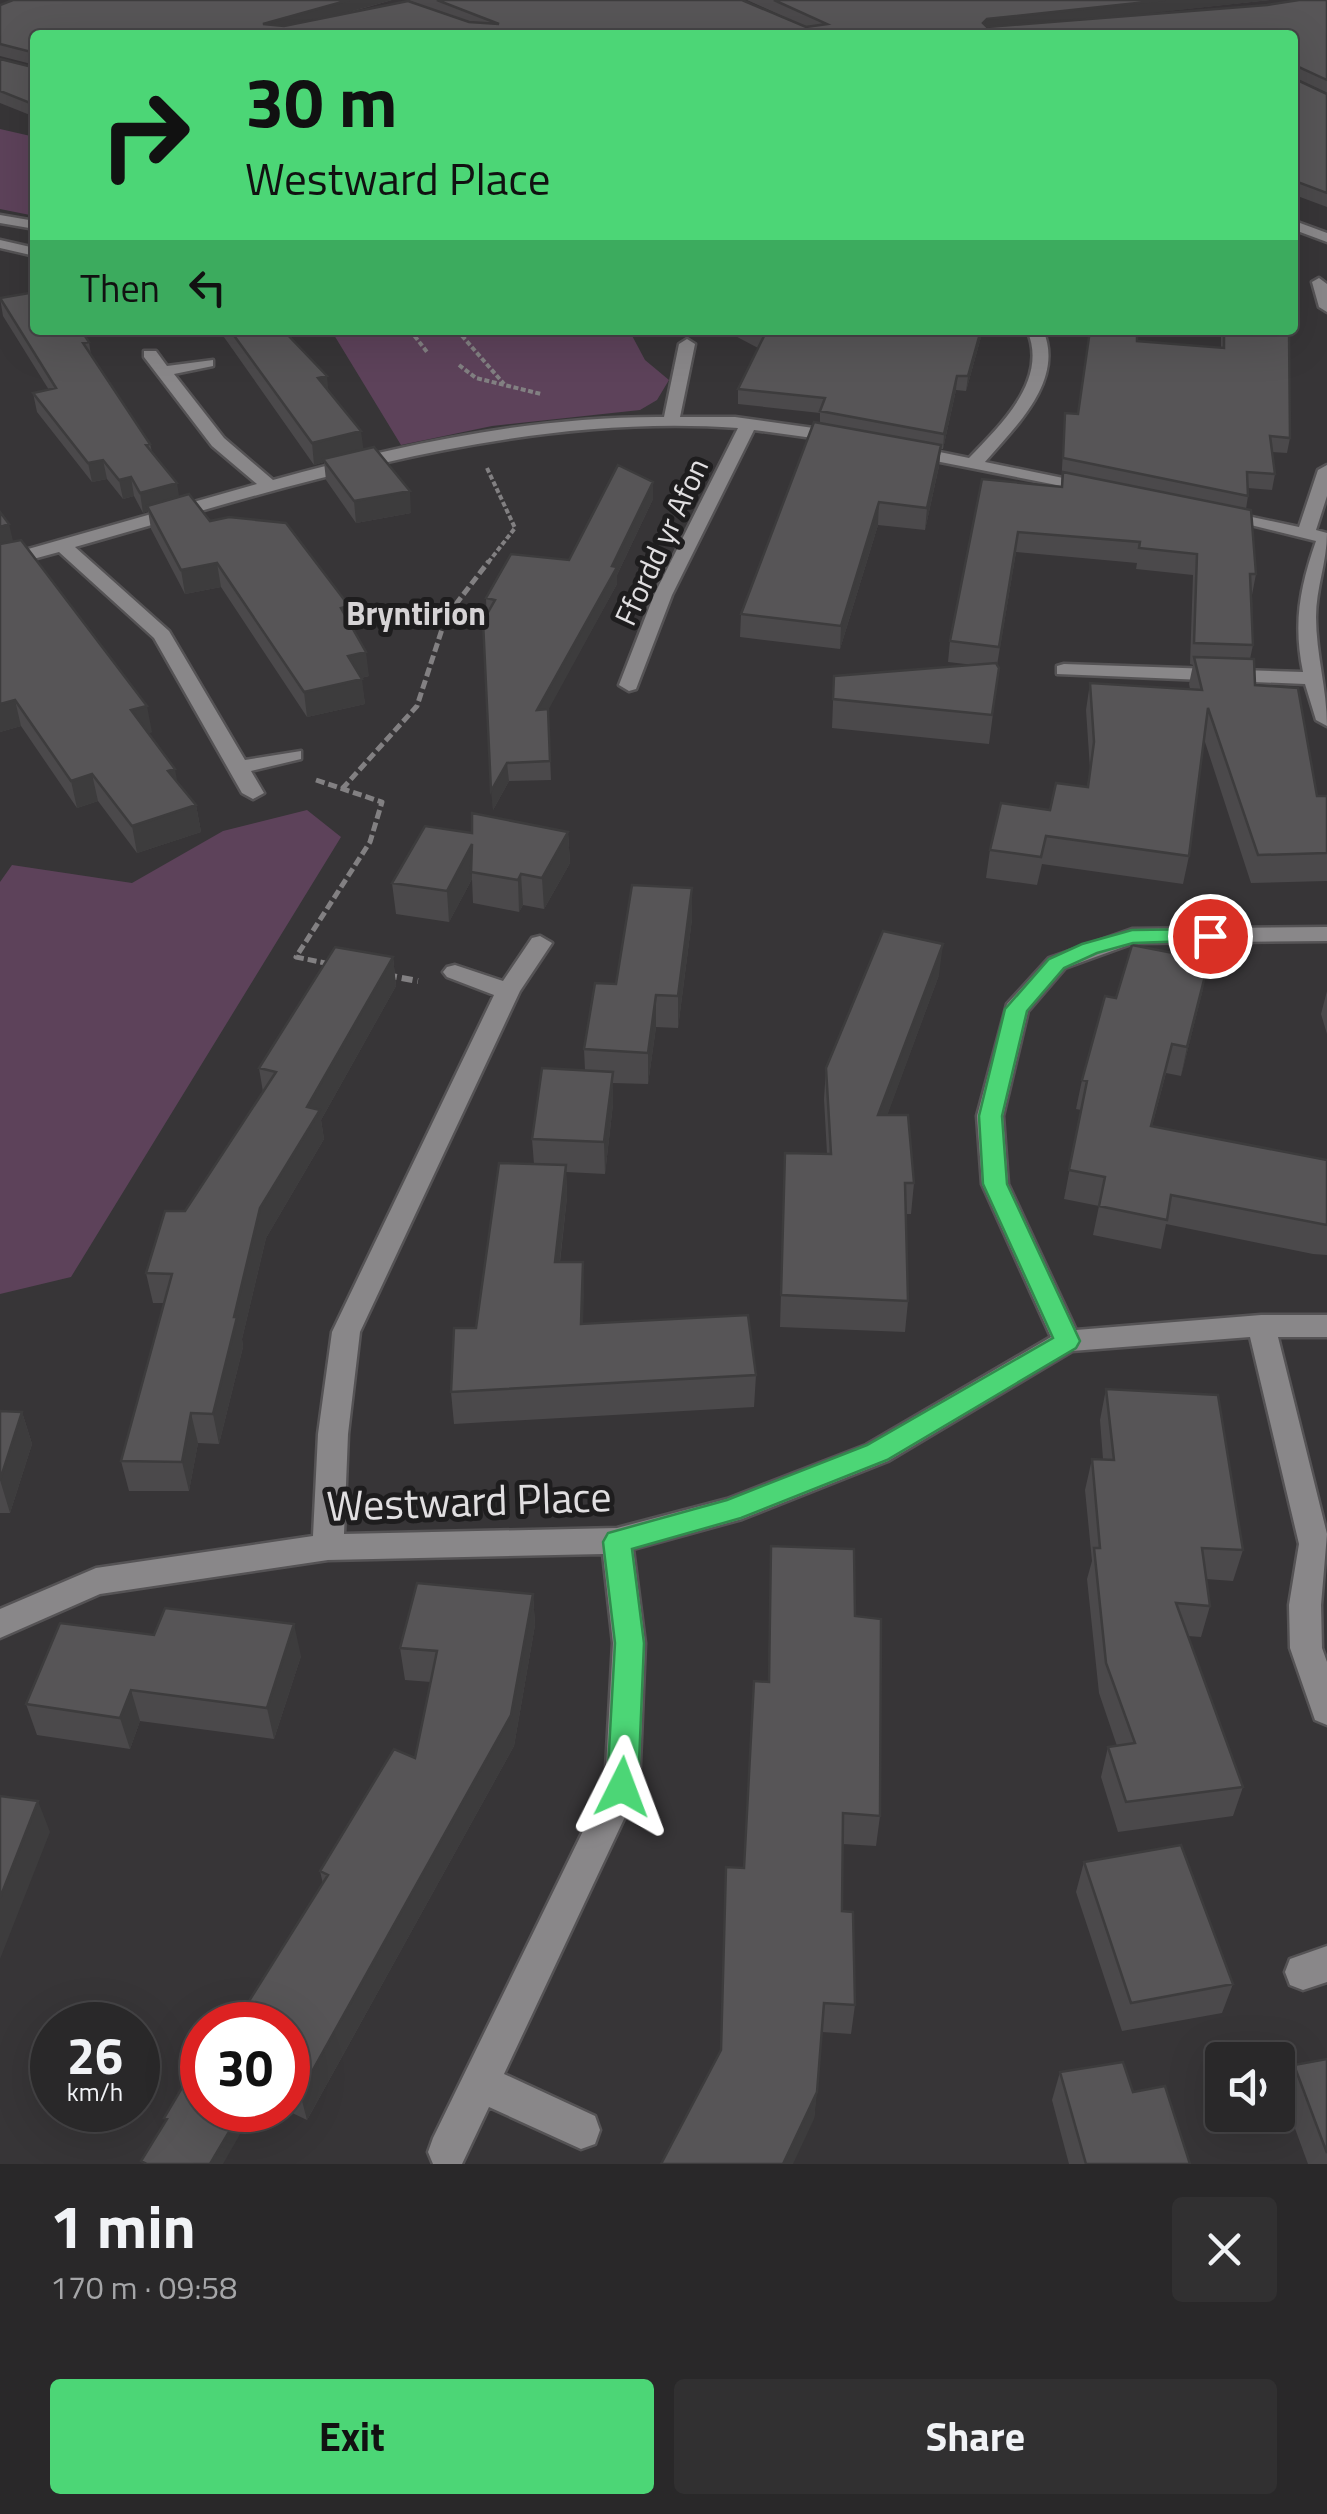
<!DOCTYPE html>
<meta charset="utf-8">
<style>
body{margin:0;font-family:"Titillium Web",sans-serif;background:#313031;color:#f1f3f6;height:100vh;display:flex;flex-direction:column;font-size:38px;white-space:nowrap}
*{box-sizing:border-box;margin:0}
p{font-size:32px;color:#a5a6a8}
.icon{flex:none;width:55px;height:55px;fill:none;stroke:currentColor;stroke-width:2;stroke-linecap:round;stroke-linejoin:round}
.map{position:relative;height:2164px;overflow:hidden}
.sheet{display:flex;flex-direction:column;background:#292829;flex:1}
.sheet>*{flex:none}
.banner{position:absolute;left:30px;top:30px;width:1268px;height:305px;border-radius:10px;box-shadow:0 10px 40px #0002,0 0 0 2px #454446;background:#4cd676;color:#111;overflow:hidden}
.tools{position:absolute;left:1205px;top:2042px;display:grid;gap:20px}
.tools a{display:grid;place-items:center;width:90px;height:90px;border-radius:10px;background:#292829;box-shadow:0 10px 40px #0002,0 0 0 2px #454446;font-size:50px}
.speed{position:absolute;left:30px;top:2002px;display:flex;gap:20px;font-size:50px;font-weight:700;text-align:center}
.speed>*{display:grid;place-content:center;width:130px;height:130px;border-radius:50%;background:#292829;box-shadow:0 10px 40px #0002,0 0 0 2px #454446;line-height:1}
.speed small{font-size:25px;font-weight:400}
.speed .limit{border:15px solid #d22;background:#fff;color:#111}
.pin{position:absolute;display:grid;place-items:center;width:85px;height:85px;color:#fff;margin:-42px;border:5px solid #fff;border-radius:50%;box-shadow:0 2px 10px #0007}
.me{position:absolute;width:110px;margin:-55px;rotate:3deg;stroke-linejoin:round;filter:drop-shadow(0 0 8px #0008)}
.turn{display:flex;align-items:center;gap:35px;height:210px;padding:0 50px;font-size:45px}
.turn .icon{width:130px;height:130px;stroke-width:2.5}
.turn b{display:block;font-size:70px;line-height:85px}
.then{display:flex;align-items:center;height:95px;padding:0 50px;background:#0003;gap:20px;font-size:38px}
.round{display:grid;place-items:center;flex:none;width:105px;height:105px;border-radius:10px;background:#313031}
.head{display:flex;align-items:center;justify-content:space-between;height:170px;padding:0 50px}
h1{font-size:60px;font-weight:700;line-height:75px}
.primary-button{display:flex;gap:20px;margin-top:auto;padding:20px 50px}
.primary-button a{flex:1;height:115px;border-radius:10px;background:#4cd676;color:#111;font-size:40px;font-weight:700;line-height:115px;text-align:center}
.primary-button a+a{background:#313031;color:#f1f3f6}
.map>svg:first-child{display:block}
.green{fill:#5d425a}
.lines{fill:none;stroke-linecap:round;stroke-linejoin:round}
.minor-casing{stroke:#555355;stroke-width:5}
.tertiary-casing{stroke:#555355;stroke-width:5}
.path-far2{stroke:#828082;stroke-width:4;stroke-dasharray:5 2.5;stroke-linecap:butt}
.path-far1{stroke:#828082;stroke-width:5;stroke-dasharray:9 4;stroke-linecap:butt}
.path{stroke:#828082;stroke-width:6;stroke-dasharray:11 5;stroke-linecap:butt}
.minor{fill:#898789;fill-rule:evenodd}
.tertiary{fill:#898789;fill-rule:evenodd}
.wall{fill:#4b494b}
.shaded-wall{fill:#3d3c3d}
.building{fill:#575557;stroke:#3d3c3d;stroke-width:2.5}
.route{fill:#4cd676;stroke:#318b4d;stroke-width:2.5}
.labels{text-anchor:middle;stroke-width:10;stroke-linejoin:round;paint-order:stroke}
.far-street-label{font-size:30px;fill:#e1dfe1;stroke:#1e1d1e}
.far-quarter-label{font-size:32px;font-weight:bold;fill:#d6d3d5;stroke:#1e1d1e}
.near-street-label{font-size:42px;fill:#e1dfe1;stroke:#1e1d1e}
</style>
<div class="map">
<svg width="1327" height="2164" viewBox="0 0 1327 2164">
<rect width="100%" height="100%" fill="#373537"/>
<!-- green -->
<path class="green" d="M0 129 35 137V216L0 209Z
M331 330H629L645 360 669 380 657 400 640 410 492 426 401 445Z
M307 810 341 837 71 1277 0 1294V882L12 865 132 883 223 831Z"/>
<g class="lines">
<!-- minor casing -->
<g class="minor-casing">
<path id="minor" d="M0 215 35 221V229L0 223Z
M0 240 35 248V256L0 248Z
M1319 278 1327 284V312L1319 307 1312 282Z
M1027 330H1043C1065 380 1016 426 985 462L1097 485V493L910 456 902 451 910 446 969 458C1001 424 1049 380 1027 330Z
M687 339 695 344 680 417H735L842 432 850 437 842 442 754 430 672 595 636 689 629 691 619 685 654 595 738 428C511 412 291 486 75 547L169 631 245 760 301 751V759L251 771 264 793 253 799 242 793 154 638 59 552 0 568V557L257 484 212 446 144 357V351H156L167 366 213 360V366L174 374 224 438 273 480C400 445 532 416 664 417L679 344Z
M1327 465V496L1316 530 1327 533C1327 562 1316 588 1316 617 1316 654 1327 689 1327 726L1316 720 1305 684 1057 674V666L1064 664 1303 672C1293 623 1300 587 1316 541L1210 515 1219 510 1299 527 1318 470Z
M1327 927V941L1134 943 1065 968 1028 1011 1003 1116 1008 1184 1076 1330 1261 1315H1327V1337H1278L1327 1534 1321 1605 1322 1648 1327 1662V1725L1315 1720 1290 1648 1289 1605 1299 1544 1250 1337 1072 1351 888 1461 742 1519 633 1549 645 1643 639 1787 504 2074 595 2116 600 2130 595 2144 581 2149 489 2107 462 2164H433L428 2152 433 2138 605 1786 613 1643 603 1554 328 1560 100 1594 0 1638V1609L96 1568 313 1536 318 1434 332 1332 494 995 447 977 443 972 447 967 455 965 503 981 532 938 540 936 552 943 520 991 360 1332 348 1434 344 1534 617 1528 727 1499 866 1445 1051 1337 982 1184 977 1116 1007 1004 1049 958 1132 929Z
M1327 1946V1982L1303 1990 1290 1985 1285 1972 1290 1959Z"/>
</g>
<!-- tertiary casing -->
<g class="tertiary-casing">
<path id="tertiary" d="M1292 220 1327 233V242L1292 229Z"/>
</g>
<!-- path-far2 -->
<path class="path-far2" d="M410 330 427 352
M457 330 504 384
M459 365 476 378 541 394
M487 468 515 528 487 564"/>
<!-- path-far1 -->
<path class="path-far1" d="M316 780 382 802 370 842 296 957 330 964
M342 789 417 706 446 617 489 561"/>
<!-- path -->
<path class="path" d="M386 975 418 981"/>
<!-- minor -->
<use href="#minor" class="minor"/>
<!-- tertiary -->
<use href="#tertiary" class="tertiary"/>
</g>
<!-- wall -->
<path class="wall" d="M392 0 340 15 432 9 408 0H742L806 27 747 0H1270L1120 16 1327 0V93L1293 77 1327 94V207L1292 194V35H35V117L0 103V59L32 67 35 65 0 56V5Z
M0 298 89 342 91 355 150 444 152 452 179 497 210 521 349 606 351 627 369 676 361 678 365 704 307 717 221 587 185 594 151 529 148 511 143 513 134 496 123 499 107 479 92 482 37 412 33 393 49 390 3 316Z
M219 330H289L290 337 328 390 363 450 411 513 356 523 326 480 324 462 314 465Z
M724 330H983L966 391 956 390 943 449H941L939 466 925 530 878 525 840 649 740 637 741 614 820 423V413L738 404V389L758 348Z
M1221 330H1289L1290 438 1287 453 1272 452 1275 474 1272 490 1248 488V496L1246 509 1256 574 1252 595 1253 645 1250 659 1255 685 1317 796H1327V881L1251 883 1204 739 1189 856 1183 884 1042 864 1037 885 986 878 990 850 1087 787 1090 769 1086 710 1090 683 1190 689 1189 684 1193 665 1190 664 1193 575 1136 569 1137 563 1016 552 997 665 999 668 989 744 832 728 834 676 974 665 948 662 950 641 982 479 1061 487 1065 413 1078 414 1137 341 1221 348Z
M653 482V499L617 575V584L548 709 551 780 509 781 493 810 486 598 569 560Z
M13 541 152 732 148 733 177 782 196 805 201 832 137 853 98 801 77 808 21 726 0 732Z
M568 832 570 863 544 909 523 905 519 912 473 903 472 879 449 922 396 914 392 883 472 833Z
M692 919 678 1028 656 1027 648 1084 613 1083V1104L605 1174 566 1172 567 1197 560 1262H583V1323L756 1375 754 1407 454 1424 451 1392 476 1328 534 1164 532 1139 585 1070 584 1049 616 984Z
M393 957 396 986 321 1120 324 1139 266 1238 242 1339 243 1347 219 1444 198 1443 189 1491H129L121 1461 164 1303H153L146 1273 263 1092 259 1068Z
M939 975 887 1115 914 1183 911 1214H906L908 1301 905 1332 780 1327 785 1153 827 1154 824 1099 826 1068Z
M1203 989 1181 1076 1166 1073 1152 1126 1327 1160V1255L1313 1254 1166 1224 1161 1249 1093 1235 1099 1206 1064 1199 1081 1110 1076 1109 1082 1080 1116 998Z
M1327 991V1034L1321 1014Z
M1106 1389 1243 1550 1233 1581 1206 1579 1210 1606 1201 1637 1188 1636 1243 1787 1233 1816 1118 1832 1101 1777 1108 1747 1117 1746 1099 1693 1087 1579 1092 1561 1085 1490 1092 1459H1103L1100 1420Z
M0 1411 22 1412 32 1444 10 1513H0Z
M771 1546 855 1616 880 1816 876 1846 843 1844 842 1911 855 2005 851 2034 822 2032 814 2119 721 2050 768 1682Z
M533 1594 535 1625 514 1746 307 2120 286 2110H288V2025L323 1884 320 1871 415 1758 431 1682 405 1680 400 1648Z
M301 1656 274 1739 140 1721 130 1749 37 1735 26 1704Z
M1084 1862 1233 1984 1222 2013 1122 2031 1076 1892Z
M1327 2059V2164H1308L1282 2093 1294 2065Z
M1060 2072 1133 2092 1190 2164H1069L1052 2100Z"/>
<!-- shaded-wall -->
<path class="shaded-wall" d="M349 0H392L266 35 263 24Z
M1165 0H1270L986 31 983 23 987 19Z
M981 330H983L966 391 968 376Z
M327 376 329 397 318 378Z
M957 376 956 390 943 449 944 434Z
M361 431 364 453 323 459 324 462 314 465 312 443Z
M941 445 939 466 925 530 927 508Z
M103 460 107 479 92 482 88 463Z
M131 477 134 496 123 499 119 480Z
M653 482V499L617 575V584L538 729 537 710 612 566Z
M177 483 180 502 147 506 148 511 143 513 140 493Z
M410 491 411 513 356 523 354 501Z
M879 502 878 525 840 649 841 626Z
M9 524 15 549 0 554V527Z
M217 563 221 587 185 594 181 570Z
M349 606 352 630 341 608Z
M366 652 369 676 351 680 348 656Z
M362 679 365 704 307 717 304 692Z
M15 700 21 726 0 732V704Z
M147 706 152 732 136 737 131 710Z
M507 763 509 781 493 810 491 791Z
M175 769 180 796 168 771Z
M92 774 98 801 77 808 71 781Z
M196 805 201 832 137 853 132 826Z
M568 832 570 863 544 909 542 878Z
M472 844V879L449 922 447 891Z
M521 874 523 905 519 912 518 880Z
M692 888V919L678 1028V996Z
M943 944 939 975 876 1146 878 1115Z
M393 957 396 986 321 1120 324 1139 266 1238 242 1339 243 1347 219 1444 213 1414 234 1317 260 1208 307 1107Z
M1209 960 1203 989 1181 1076 1187 1047Z
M656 995V1027L648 1084V1053Z
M613 1072V1104L605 1174 604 1142Z
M566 1165 567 1197 556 1294 555 1262Z
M583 1262 584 1294 582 1355 581 1324Z
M22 1412 32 1444 10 1513 0 1480Z
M191 1413 198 1443 189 1491 182 1462Z
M533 1594 535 1625 514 1746 307 2120 300 2093Z
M294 1624 301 1656 274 1739 267 1708Z
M131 1690 140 1721 130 1749 120 1718Z
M38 1801 50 1832 0 1959V1898Z
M817 2092 814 2119 793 2164H783Z
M242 2110H243L247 2122 223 2164H210Z"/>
<!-- building -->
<path class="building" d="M13 0H349L263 24 284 26 408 1 469 22 499 24 437 0H742L806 27 827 24 774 0H1165L987 19 983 23 987 27 1267 5 1299 0H1327V80L1292 64V35H35V53L0 44V5Z
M0 59 32 67 35 65V105L0 91Z
M1292 76 1293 78 1327 94V193L1292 180Z
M35 292V330H81L89 342 83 343 150 444 146 445 177 483 140 493 131 477 119 480 103 460 88 463 33 393 56 388 0 298Z
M230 330H283L327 376 318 378 361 431 312 443Z
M752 330H981L968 376H957L944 434 820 411 825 398 738 389 764 336Z
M1090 330H1137V341L1224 348V330H1289L1290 438 1270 436 1275 474 1247 472 1248 496 1063 458 1065 413 1078 414Z
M814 422 941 445 927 508 879 502 841 626 741 614Z
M374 447 410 491 354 501 323 459Z
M618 465 653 482 612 566 617 567 537 710 548 709 550 761 507 763 491 791 483 621 495 600 486 598 511 554 569 560Z
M1063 472 1251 510 1256 574H1250L1253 645 1194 643 1197 554 1139 548 1140 542 1018 532 999 647 950 641 982 479 1062 487Z
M189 494 210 521 229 517 286 523 349 606 341 608 366 652 348 656 362 679 304 692 217 563 181 570 147 506Z
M0 512 9 524 0 527Z
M21 540 147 706 131 710 175 769 168 771 196 805 132 826 92 774 71 781 15 700 0 704V544Z
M1194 657 1254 659 1255 685 1298 688 1317 796H1327V853L1258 855 1208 708 1189 856 1046 836 1041 857 990 850 1001 803 1050 810 1056 783 1088 787 1094 742 1090 683 1202 690Z
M996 663 999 668 992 715 833 699 834 676Z
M472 813 568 832 542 878 521 874 518 880 471 872 472 844 447 891 392 883 425 826 472 833Z
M632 885 692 888 678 996 656 995 648 1053 584 1049 595 983 616 984Z
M883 931 943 944 878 1115H908L914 1183H905L908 1301 781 1295 785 1153 831 1154 826 1068Z
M1132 945 1209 960 1187 1047 1172 1044 1151 1126 1327 1160V1225L1171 1195 1167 1220 1099 1206 1105 1177 1069 1170 1087 1081 1082 1080 1105 996 1116 998Z
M335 947 393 957 307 1107 320 1110 260 1208 234 1317H237L213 1414 191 1413 182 1462 121 1461 172 1274 146 1273 165 1211H185L276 1072 259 1068Z
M542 1068 613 1072 604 1142 532 1139Z
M499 1163 566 1165 555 1262H583L581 1324 748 1315 756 1375 451 1392 454 1328H476Z
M1106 1389 1218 1395 1243 1550 1202 1548 1210 1606 1176 1603 1243 1787 1126 1802 1108 1747 1135 1743 1106 1663 1094 1548H1100L1092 1459 1114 1460Z
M0 1411 22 1412 0 1480Z
M771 1546 854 1549 855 1616 881 1619 880 1816 843 1813 842 1911 853 1912 855 2005 824 2003 817 2092 783 2164H661L721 2050 726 1867 744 1868 754 1681 769 1682Z
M417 1583 533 1594 511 1715 300 2093 288 2087V2025H234L328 1875 320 1871 394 1749 415 1758 437 1651 400 1648Z
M165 1608 294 1624 267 1708 131 1690 120 1718 26 1704 60 1623 154 1635Z
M0 1796 38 1801 0 1898Z
M1181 1845 1233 1984 1131 2003 1084 1862Z
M1327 2059V2153L1294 2065Z
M1123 2062 1133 2092 1165 2086 1190 2164H1086L1060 2072Z
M186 2081 202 2089V2110H242L210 2164H147L141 2161 167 2119 164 2118Z"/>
<!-- route -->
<path class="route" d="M1210 929 1221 936 1217 940 1133 943 1097 953 1064 968 1027 1011 1002 1116 1007 1184 1080 1341 1076 1348 887 1460 741 1518 632 1549 644 1643 638 1787 633 1797 622 1801 611 1797 607 1787 615 1643 603 1542 608 1533 727 1500 867 1445 1053 1338 983 1184 979 1116 1005 1009 1049 959 1082 944 1132 930Z"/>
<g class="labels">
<!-- far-street labels -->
<g class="far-street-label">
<text transform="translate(662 542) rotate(-65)" y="10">Ffordd yr Afon</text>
</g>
<!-- far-quarter labels -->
<g class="far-quarter-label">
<text x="416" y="625">Bryntirion</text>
</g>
<!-- near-street labels -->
<g class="near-street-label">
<text transform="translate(469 1501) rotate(-2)" y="15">Westward Place</text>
</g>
</g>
</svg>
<div class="tools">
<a><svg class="icon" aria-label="sound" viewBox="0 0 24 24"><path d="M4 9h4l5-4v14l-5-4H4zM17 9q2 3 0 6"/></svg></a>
</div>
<div class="speed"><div>26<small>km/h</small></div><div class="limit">30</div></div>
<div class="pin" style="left:1210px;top:936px;background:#d93025"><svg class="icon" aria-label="arrive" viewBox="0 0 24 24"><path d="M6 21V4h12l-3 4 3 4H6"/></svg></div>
<svg class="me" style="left:622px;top:1787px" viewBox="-20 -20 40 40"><path d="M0-17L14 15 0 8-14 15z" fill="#4cd676" stroke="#fff" stroke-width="4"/></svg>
<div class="banner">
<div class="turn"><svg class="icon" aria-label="right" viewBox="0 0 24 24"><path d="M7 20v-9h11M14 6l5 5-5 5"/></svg><div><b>30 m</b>Westward Place</div></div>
<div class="then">Then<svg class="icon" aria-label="left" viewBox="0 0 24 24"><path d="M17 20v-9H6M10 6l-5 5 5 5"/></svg></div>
</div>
</div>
<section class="sheet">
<div class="head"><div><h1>1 min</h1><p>170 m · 09:58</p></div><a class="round"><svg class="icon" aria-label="close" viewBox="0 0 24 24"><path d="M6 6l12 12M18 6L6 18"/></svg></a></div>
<div class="primary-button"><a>Exit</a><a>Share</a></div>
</section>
